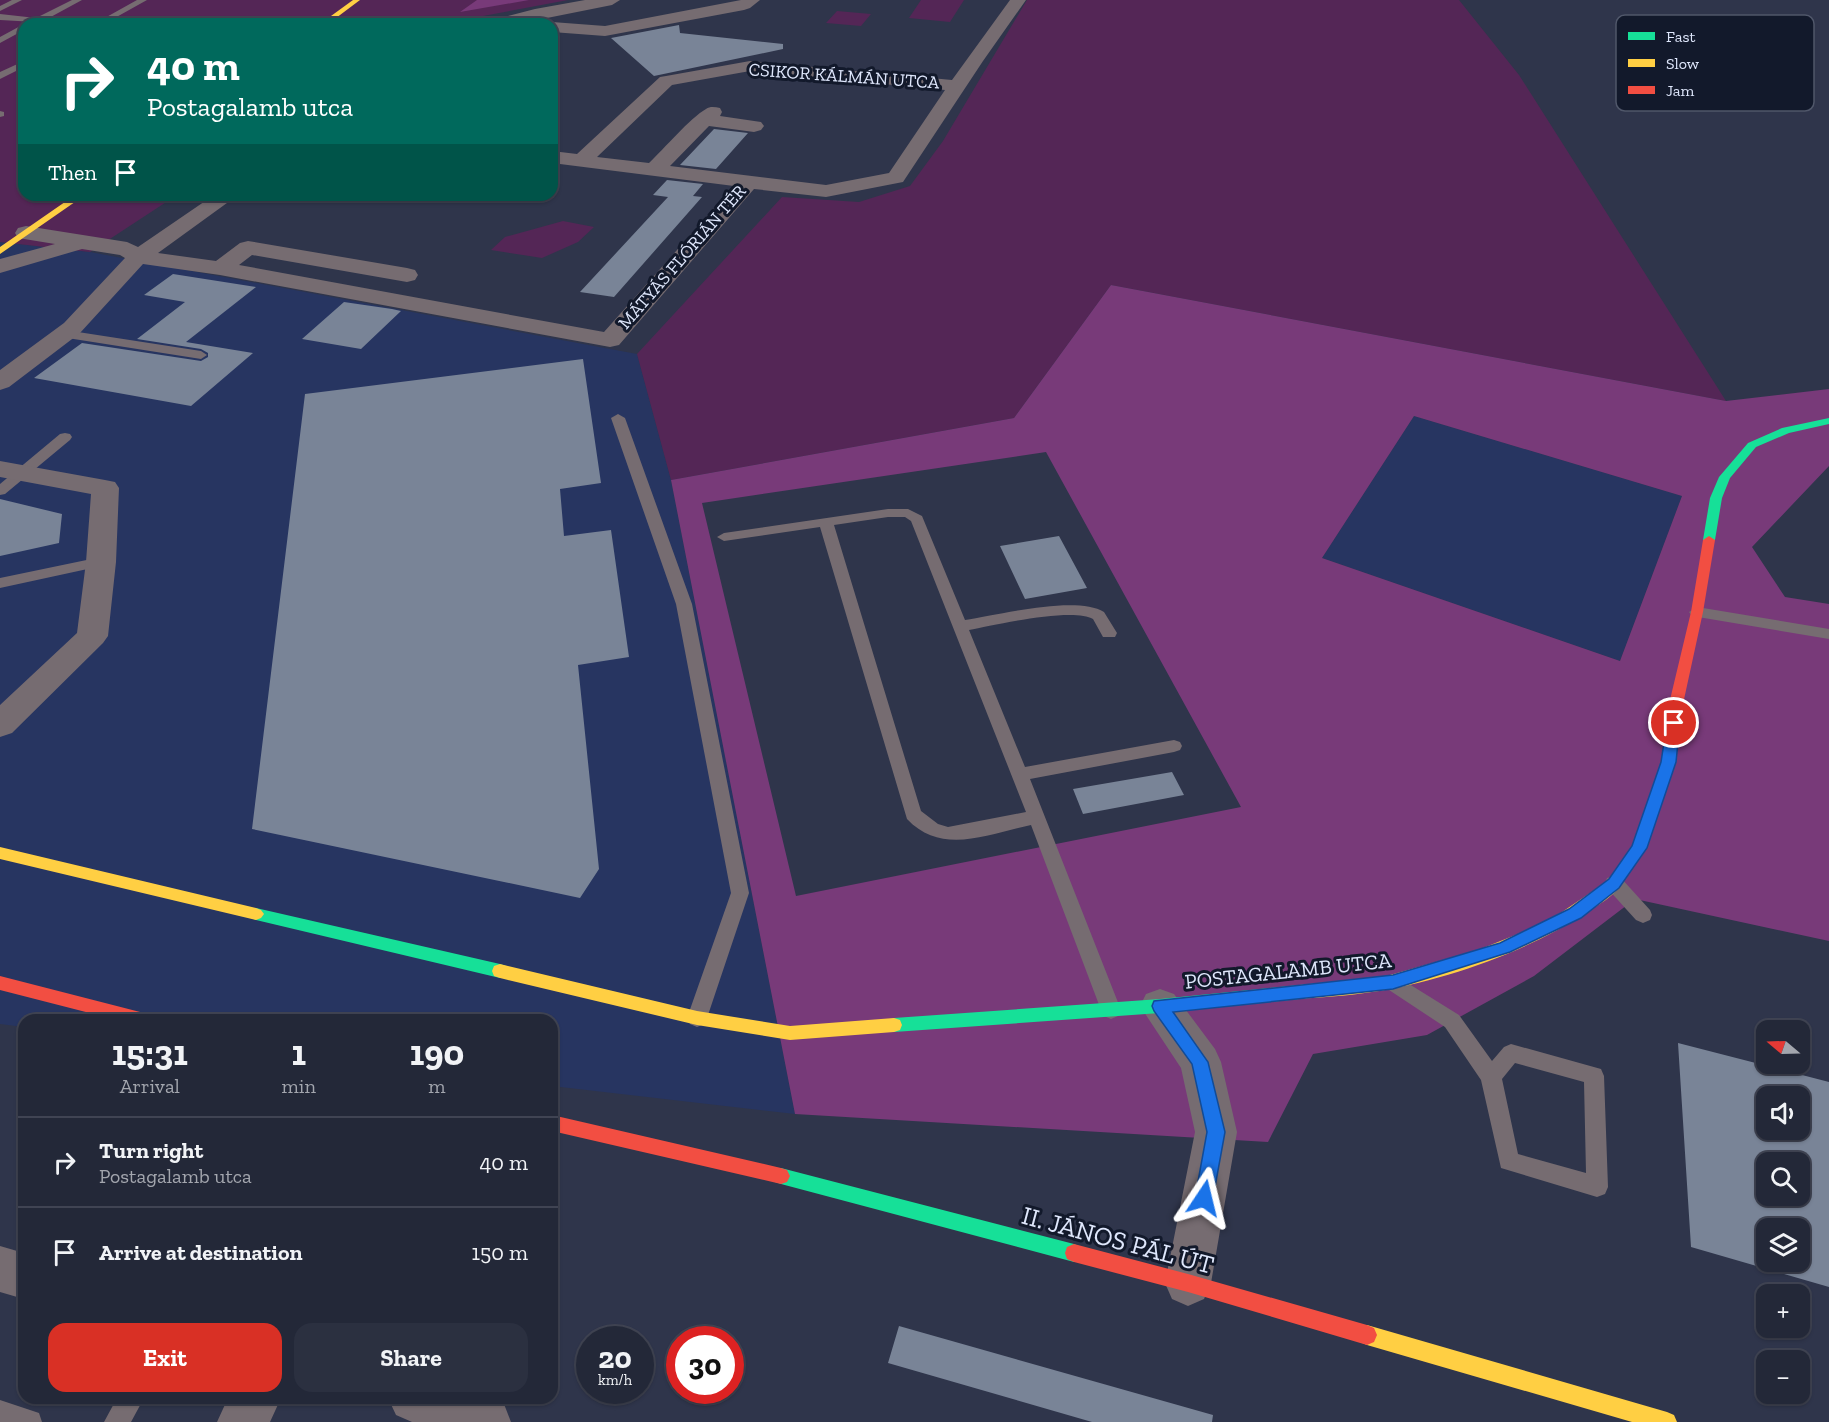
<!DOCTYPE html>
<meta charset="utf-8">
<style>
body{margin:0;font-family:"Zilla Slab",serif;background:#2b3040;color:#f1f3f6;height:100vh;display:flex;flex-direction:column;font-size:22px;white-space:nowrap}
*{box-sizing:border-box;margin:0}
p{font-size:20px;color:#a3a6ae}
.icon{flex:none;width:33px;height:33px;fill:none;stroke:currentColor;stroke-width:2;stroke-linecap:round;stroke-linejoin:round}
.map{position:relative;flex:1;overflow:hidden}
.details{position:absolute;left:18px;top:1014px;width:540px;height:390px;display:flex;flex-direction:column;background:#232838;border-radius:18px;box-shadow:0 2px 4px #0004,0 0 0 2px #404453}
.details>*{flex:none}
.hud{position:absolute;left:18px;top:18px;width:540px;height:183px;border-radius:18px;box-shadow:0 2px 4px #0004,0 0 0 2px #404453;background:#00695c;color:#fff;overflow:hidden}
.needle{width:39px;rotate:289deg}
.fabs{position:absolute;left:1756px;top:1020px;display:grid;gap:12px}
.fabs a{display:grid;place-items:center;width:54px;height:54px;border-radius:12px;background:#232838;box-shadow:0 2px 4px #0004,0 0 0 2px #404453;font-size:30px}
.speed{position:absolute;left:576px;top:1326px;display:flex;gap:12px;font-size:30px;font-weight:700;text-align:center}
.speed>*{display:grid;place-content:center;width:78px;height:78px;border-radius:50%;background:#232838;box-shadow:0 2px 4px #0004,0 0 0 2px #404453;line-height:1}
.speed small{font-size:15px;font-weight:400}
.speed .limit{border:9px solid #d22;background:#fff;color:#111}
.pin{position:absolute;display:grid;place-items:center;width:51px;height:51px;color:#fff;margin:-26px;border:3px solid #fff;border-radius:50%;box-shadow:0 2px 6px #0007}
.me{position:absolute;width:66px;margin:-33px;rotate:10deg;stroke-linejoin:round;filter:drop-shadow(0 0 4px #0008)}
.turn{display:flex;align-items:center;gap:21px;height:126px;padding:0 30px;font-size:27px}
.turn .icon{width:78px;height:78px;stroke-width:2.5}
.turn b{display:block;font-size:42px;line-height:51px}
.then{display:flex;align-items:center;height:57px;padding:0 30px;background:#0003;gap:12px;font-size:22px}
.eta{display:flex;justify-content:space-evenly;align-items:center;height:102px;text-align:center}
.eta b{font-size:36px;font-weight:700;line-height:42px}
.action{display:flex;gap:12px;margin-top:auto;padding:12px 30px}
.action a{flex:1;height:69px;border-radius:18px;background:#d93025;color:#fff;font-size:24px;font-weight:700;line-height:69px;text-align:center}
.action a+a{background:#2b3040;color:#f1f3f6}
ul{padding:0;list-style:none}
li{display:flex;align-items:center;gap:18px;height:90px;padding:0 30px;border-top:2px solid #404453}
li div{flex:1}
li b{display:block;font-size:22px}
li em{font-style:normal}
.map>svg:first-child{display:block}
.built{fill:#273561}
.green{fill:#542656}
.forest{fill:#783a79;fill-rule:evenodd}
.building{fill:#798497;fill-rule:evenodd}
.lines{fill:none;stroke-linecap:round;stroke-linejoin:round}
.lane{fill:#766c71;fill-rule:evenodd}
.street{fill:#766c71;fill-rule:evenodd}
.fast{fill:#16e098;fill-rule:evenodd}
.slow{fill:#ffcf43;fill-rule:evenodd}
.jam{fill:#f24e42;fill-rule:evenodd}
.route{fill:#1a73e8;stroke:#114b97;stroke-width:1.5}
.labels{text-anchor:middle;stroke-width:6;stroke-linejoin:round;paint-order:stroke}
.far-street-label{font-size:18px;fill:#dfe7fc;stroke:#12192b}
.street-label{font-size:21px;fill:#dfe7fc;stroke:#12192b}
.near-street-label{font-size:26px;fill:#dfe7fc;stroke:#12192b}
.key{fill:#12192b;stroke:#50576a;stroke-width:1.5}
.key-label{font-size:16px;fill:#dfe7fc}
</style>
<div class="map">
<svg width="1829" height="1422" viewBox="0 0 1829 1422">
<rect width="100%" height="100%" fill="#2f354b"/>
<!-- built -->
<path class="built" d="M0 242 90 252 637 354 671 480 795 1114 552 1086V1020H24V1027L0 1024Z
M1414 416 1682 496 1620 661 1322 558Z"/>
<!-- green -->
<path class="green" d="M0 0H568L440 24H24V195H177L90 252 0 242Z
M921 0H964L950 22 909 18Z
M1027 0H1459L1519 75 1726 401 1111 285 1014 418 671 480 637 354 782 197 859 202 910 186 943 141Z
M837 11 871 14 861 26 826 23Z
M563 221 594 227 578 242 542 258 491 250 505 237Z"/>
<!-- forest -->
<path class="forest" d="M477 0H529L460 12Z
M1111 285 1726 401 1829 389V466L1752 547 1785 597 1829 604V941L1635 899 1534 976 1427 1035 1313 1054 1268 1142 795 1114 671 480 1014 418ZM1414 416 1682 496 1620 661 1322 558ZM1046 452 1241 807 796 896 702 503Z"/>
<!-- building -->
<path class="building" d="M679 25 680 33 783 44V49L654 76 611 38Z
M714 129 748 133 716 169 680 165Z
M667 180 703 184 693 196 702 197 614 297 580 292 668 197 653 195Z
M173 274 256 287 186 342 253 353 191 406 34 378 82 343 201 361 208 357V353L201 349 137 339 185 302 144 295Z
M344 302 392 309 401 311 361 349 302 339Z
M583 359 601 483 560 489 564 536 611 530 629 657 578 665 599 869 580 898 252 829 305 394Z
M0 499 62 514 59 543 0 556Z
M1059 536 1087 588 1025 599 1000 546Z
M1172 772 1184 795 1083 814 1073 789Z
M1678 1043 1829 1082V1287L1691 1247ZM1767 1096H1800V1130H1767ZM1767 1162H1800V1196H1767ZM1767 1228H1800V1262H1767Z
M899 1326 1213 1415 1212 1422H1092L888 1363Z"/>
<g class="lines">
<!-- lane -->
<path class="lane" d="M12 0H22L0 11V6Z
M72 0H82L47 19 71 24 0 20V14L36 18Z
M137 0H147L104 24H94Z
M24 24V30L0 43V37Z
M24 61V67L0 79V72Z
M0 111 4 112V116L0 117Z
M65 330 201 351 207 355 201 359 61 337 59 334Z
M618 414 625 418 692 604 749 893 707 1018 704 1024 697 1027 690 1024 687 1018 731 893 676 604 611 418Z
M65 433 70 434 72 437 70 440 5 494 0 495V484L60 434Z
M888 509H908L922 516 965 620C998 615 1076 595 1104 612L1117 633 1115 637H1103L1093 619C1073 607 994 625 969 630L1025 767 1174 740 1180 742 1182 746 1180 750 1174 752 1030 779 1121 1010 1118 1016 1111 1019 1104 1016 1101 1010 1031 825C988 834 942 856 907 819L820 527 724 541 717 537 724 533ZM888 517H905L911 521 1026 812 948 827 938 824 921 811 834 525Z
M101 557 108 562 106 565 0 588V578Z
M1697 607 1829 629V639L1692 616 1689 612Z
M1614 876 1621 878 1650 910 1652 915 1650 920 1643 923 1636 920 1607 888 1605 883 1607 878Z
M1393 974 1459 1015 1492 1061 1504 1047 1511 1044 1601 1069 1604 1076 1608 1187 1605 1194 1597 1197 1501 1168 1481 1080 1445 1027 1386 988 1383 982 1386 976ZM1515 1063 1584 1082 1586 1173 1518 1154 1502 1079Z
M117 1398H144L131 1422H104Z
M0 1400 39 1413 42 1422H0Z"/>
<!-- street -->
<path class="street" d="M585 0H620L612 5 517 24H490L492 20 535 9Z
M741 0H760L750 8 744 10 605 36 552 32V24H546L552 22 605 26Z
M1010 0H1026L983 61 903 182 826 197 754 189 619 345 610 347 220 275 143 264 80 333 9 387 0 390V370L64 323 125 258 120 255 82 249 0 273V259L55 244 18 238 15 233 18 228 26 226 127 242 138 247 214 195H238L158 253 216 261 240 243 248 241 407 268 415 270 418 275 415 280 407 282 252 255 239 265 604 332 734 186 552 163V151L577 154 660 77 666 76 750 61 952 80ZM750 71 945 90 889 173 826 185 670 166 709 126 754 132 761 130 764 126 761 122 720 116 722 112 720 108C715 107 710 106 706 109 690 118 664 149 649 163L597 157 672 85Z
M0 461 105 480 115 482 119 488 116 562 108 636 103 643 12 733 0 737V705L77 633 86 562 91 494 0 477Z
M1160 989 1174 994 1215 1049 1221 1062 1237 1132 1211 1283 1204 1299 1188 1306 1172 1299 1165 1283 1195 1132 1181 1068 1140 1006 1146 994Z
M0 1246 24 1253V1299L0 1292Z
M228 1398H281L270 1422H217Z
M388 1398H488L504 1404 511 1422H412L396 1415Z"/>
<!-- fast -->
<path class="fast" d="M1829 418V424L1789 433 1756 447 1730 478 1722 498 1715 540 1709 544 1705 543 1703 540 1710 498 1719 477 1748 443 1782 428Z
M256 908 500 964 506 966 508 971 506 976 500 978 256 920 251 918 248 914 251 910Z
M1299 985 1305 987 1307 992 1305 997 1299 999 1160 1013 894 1032 888 1030 886 1025 888 1020 894 1018 1160 999Z
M781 1168 1074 1244 1081 1247 1083 1253 1081 1259 1074 1262 781 1184 775 1182 772 1176 775 1170Z"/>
<!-- slow -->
<path class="slow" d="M353 0H360L328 24H320Z
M75 195H85L0 254V247Z
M0 847 256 908 261 910 264 914 261 918 256 920 0 859Z
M1615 876 1620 878 1623 882C1616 895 1597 906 1584 914 1527 952 1440 982 1372 992 1348 996 1323 997 1299 999L1293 997 1291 992 1293 987 1299 985 1383 977 1478 950 1535 927 1562 912Z
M500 964 697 1011 790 1026 894 1018 900 1020 902 1025 900 1030 894 1032 790 1040 697 1025 500 978 494 976 492 971 494 966Z
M1367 1325 1667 1412 1674 1415 1677 1422H1632L1367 1345 1360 1342 1357 1335 1360 1328Z"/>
<!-- jam -->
<path class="jam" d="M1709 536 1715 540 1703 612 1683 704 1676 762 1646 848 1620 886 1615 888 1610 886 1607 882 1632 846 1662 762 1669 704 1691 612 1703 540Z
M0 976 144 1013 150 1015 152 1020H117L0 990Z
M552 1115 781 1168 787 1170 790 1176 787 1182 781 1184 552 1131Z
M1074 1244 1188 1274 1367 1325 1374 1328 1377 1335 1374 1342 1367 1345 1188 1292 1074 1262 1067 1259 1065 1253 1067 1247Z"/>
</g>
<!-- route -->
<path class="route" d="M1674 719 1680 723 1676 762 1647 848 1619 888 1581 918 1510 952 1393 989 1173 1012 1208 1062 1225 1132 1213 1198 1211 1204 1204 1206 1198 1204 1195 1198 1207 1132 1192 1064 1154 1011 1152 1006 1154 1001 1393 975 1500 943 1569 909 1609 879 1632 846 1661 762 1667 723Z"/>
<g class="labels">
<!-- far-street labels -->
<g class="far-street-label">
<text transform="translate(844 76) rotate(4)" y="6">CSIKOR KÁLMÁN UTCA</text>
<text transform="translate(682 257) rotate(-49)" y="6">MÁTYÁS FLÓRIÁN TÉR</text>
</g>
<!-- street labels -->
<g class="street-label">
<text transform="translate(1288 971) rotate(-6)" y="7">POSTAGALAMB UTCA</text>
</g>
<!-- near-street labels -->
<g class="near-street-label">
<text transform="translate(1118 1240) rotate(15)" y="9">II. JÁNOS PÁL ÚT</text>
</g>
</g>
<!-- legend -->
<rect x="1616" y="15" width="198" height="96" rx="9" class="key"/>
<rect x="1628" y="32" width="27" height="8" fill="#16e098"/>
<rect x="1628" y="59" width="27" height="8" fill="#ffcf43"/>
<rect x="1628" y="86" width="27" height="8" fill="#f24e42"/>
<g class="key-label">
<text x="1666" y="42">Fast</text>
<text x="1666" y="69">Slow</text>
<text x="1666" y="96">Jam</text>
</g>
</svg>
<div class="fabs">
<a><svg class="needle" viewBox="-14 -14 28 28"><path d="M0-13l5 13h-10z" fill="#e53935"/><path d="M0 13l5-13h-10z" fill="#a3a6ae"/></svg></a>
<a><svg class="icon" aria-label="sound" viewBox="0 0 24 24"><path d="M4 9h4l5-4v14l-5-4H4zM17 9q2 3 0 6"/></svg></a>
<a><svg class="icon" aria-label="search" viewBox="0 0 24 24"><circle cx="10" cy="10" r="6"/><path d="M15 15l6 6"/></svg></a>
<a><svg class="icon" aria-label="layers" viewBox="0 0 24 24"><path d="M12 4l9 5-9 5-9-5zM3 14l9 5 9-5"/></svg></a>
<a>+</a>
<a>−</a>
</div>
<div class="speed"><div>20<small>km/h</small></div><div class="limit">30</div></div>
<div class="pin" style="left:1674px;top:723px;background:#d93025"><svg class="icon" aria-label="arrive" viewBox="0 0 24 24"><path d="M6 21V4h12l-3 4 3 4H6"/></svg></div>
<svg class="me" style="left:1204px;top:1198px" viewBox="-20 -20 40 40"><path d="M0-17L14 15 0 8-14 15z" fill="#1a73e8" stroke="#fff" stroke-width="4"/></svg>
<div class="hud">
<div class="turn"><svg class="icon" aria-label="right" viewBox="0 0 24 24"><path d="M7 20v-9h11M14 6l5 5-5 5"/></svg><div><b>40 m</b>Postagalamb utca</div></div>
<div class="then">Then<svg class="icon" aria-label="arrive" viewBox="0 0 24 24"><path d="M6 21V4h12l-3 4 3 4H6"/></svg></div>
</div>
<section class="details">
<div class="eta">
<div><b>15:31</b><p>Arrival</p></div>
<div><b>1</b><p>min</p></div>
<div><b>190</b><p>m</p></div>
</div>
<ul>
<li><svg class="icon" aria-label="right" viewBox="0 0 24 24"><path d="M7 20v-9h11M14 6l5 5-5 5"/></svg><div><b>Turn right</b><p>Postagalamb utca</p></div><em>40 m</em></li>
<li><svg class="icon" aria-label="arrive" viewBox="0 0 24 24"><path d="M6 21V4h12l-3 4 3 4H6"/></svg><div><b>Arrive at destination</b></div><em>150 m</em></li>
</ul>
<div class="action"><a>Exit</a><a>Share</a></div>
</section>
</div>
